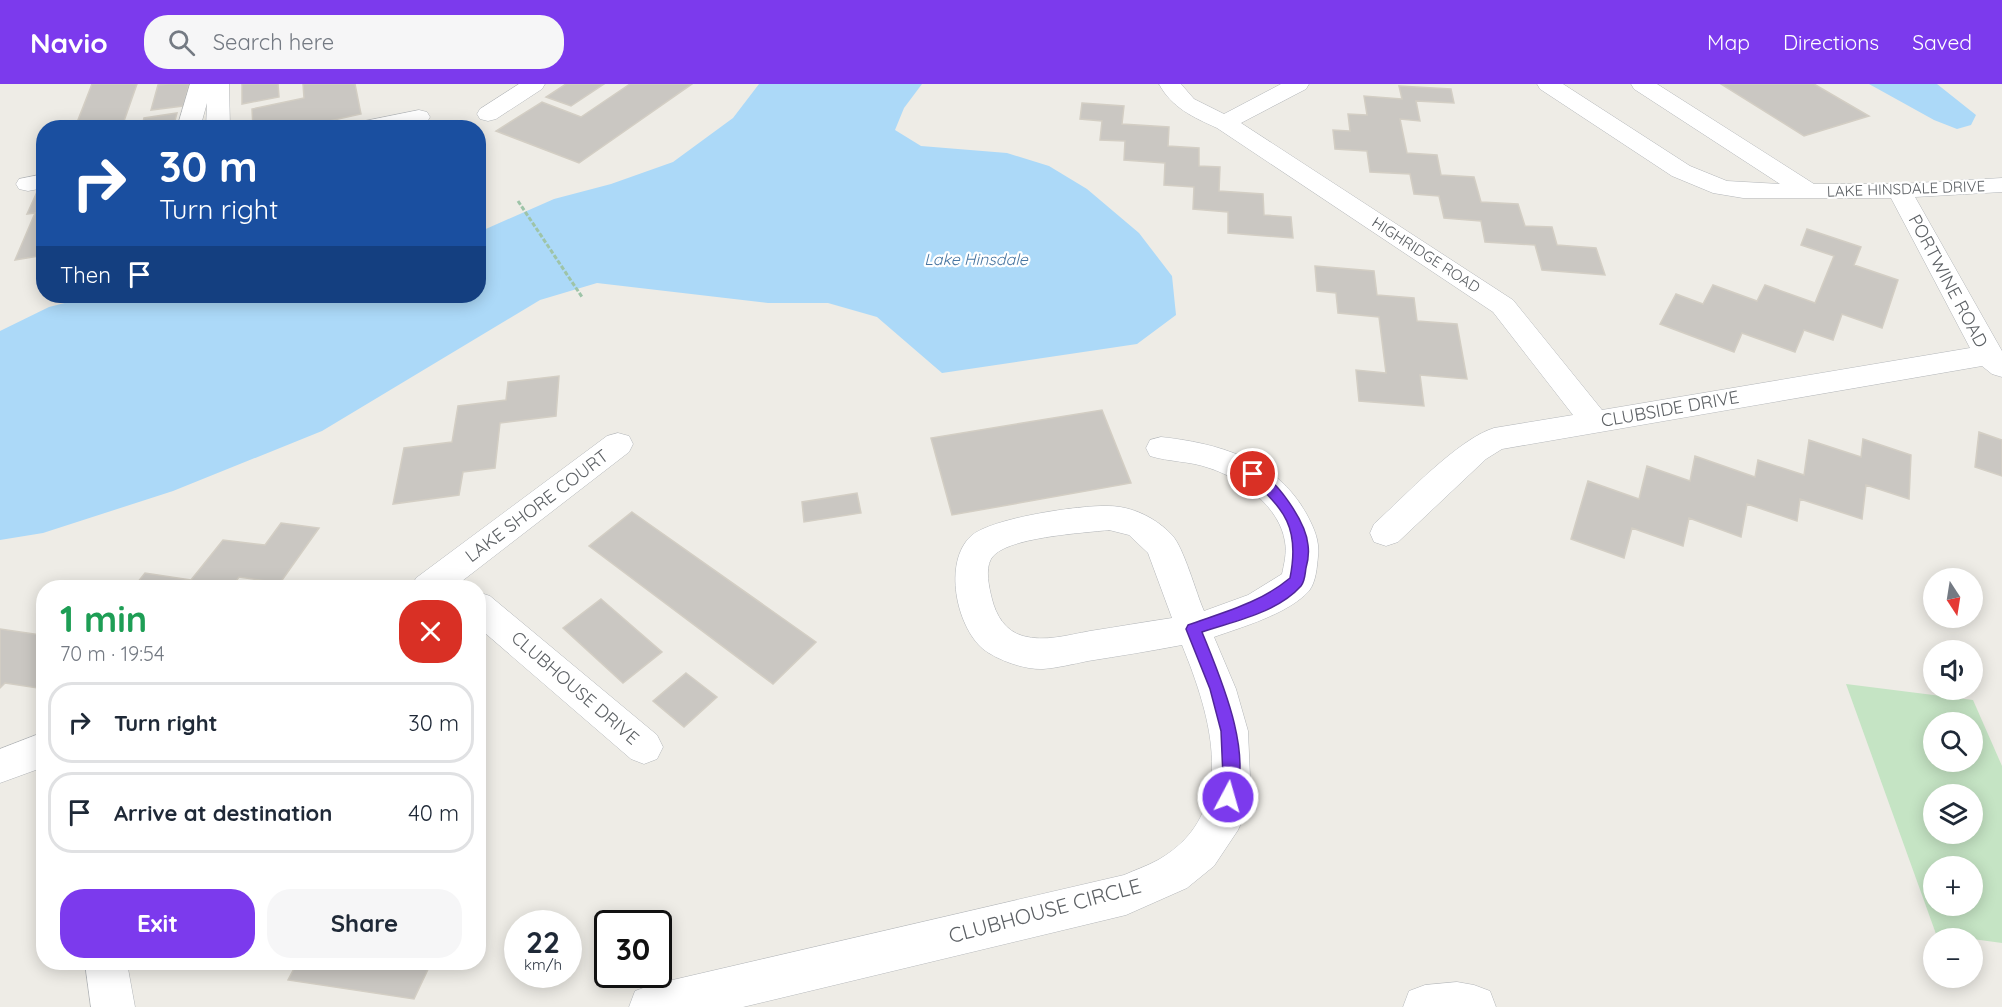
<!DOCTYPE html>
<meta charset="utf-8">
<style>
body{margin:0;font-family:Quicksand,sans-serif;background:#f6f6f7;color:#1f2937;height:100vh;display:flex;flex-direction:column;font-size:22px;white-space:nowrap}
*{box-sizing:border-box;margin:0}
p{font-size:20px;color:#747a83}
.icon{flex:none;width:33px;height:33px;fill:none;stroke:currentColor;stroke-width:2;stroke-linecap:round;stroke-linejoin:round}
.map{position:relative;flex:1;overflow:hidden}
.panel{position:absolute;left:36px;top:496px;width:450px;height:390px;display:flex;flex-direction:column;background:#fff;border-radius:24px;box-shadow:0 3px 15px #0003}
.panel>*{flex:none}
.banner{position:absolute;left:36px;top:36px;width:450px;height:183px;border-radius:24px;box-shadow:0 3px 15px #0003;background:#1a4fa0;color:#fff;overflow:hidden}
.needle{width:39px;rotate:168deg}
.tools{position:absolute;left:1923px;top:484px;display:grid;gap:12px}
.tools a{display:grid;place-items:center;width:60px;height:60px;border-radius:50%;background:#fff;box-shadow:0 3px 15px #0003;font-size:30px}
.speed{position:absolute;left:504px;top:826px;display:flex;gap:12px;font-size:30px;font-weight:700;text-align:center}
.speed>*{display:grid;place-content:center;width:78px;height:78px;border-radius:50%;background:#fff;box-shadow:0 3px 15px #0003;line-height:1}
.speed small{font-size:15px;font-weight:400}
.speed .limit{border:3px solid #111;border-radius:9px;background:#fff;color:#111}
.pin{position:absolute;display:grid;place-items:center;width:51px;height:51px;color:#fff;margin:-26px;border:3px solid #fff;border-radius:50%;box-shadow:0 2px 6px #0007}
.me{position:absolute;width:66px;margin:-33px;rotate:6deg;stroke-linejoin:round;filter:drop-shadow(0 0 4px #0008)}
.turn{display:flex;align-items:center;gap:21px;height:126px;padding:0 24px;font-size:27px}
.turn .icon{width:78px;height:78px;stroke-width:2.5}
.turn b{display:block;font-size:42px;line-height:51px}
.then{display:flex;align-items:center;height:57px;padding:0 24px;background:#0003;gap:12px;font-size:22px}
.round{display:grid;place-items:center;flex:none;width:63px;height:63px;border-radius:24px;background:#f6f6f7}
.summary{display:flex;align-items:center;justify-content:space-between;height:102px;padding:0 24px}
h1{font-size:36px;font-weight:700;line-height:45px;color:#1e9e55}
.action{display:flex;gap:12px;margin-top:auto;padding:12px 24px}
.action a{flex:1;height:69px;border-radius:24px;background:#7c3aed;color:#fff;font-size:24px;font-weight:700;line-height:69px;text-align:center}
.action a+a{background:#f6f6f7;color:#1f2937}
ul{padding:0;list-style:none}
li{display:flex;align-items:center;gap:18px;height:81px;margin:0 12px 9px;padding:0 12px;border:3px solid #e0e1e3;border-radius:24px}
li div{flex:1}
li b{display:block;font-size:22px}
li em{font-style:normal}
header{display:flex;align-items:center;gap:36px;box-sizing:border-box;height:84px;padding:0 30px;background:#7c3aed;color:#fff}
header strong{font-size:28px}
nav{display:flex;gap:33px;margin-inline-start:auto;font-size:21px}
.search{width:420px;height:54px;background:#f6f6f7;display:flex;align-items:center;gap:15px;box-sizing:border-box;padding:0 21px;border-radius:24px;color:#747a83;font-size:22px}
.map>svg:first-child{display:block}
.green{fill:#c5e4c4;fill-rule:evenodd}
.water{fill:#acd9f8}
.building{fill:#cac7c2;stroke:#d3cec4;stroke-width:1.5}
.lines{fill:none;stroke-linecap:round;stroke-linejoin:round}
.street-casing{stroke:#b3b6b9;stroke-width:1}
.path{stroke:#9ec4a8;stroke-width:3;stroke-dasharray:4.5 2;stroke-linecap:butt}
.street{fill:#fff;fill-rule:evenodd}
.route{fill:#7c3aed;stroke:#51269a;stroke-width:1.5}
.labels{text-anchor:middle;stroke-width:4.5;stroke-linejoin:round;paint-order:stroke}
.far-street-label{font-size:15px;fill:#5d6165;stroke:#fff}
.far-water-label{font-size:16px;font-style:italic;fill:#4775a1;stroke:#fff}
.street-label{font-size:18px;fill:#5d6165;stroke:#fff}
.near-street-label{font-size:21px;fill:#5d6165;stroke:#fff}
</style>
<header>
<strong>Navio</strong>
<div class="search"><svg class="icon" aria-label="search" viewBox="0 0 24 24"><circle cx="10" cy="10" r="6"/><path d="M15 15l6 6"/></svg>Search here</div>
<nav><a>Map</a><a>Directions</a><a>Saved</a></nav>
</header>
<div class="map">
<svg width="2002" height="923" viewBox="0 0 2002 923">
<rect width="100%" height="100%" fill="#eeece6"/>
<!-- green -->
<path class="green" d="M1846 600 1973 616 2002 682V859L1936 850ZM1934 639H1972V678H1934ZM1934 711H1972V750H1934ZM1934 783H1972V822H1934Z"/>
<!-- water -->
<path class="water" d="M759 0H922L904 24 895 46 921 62 1007 69 1049 82 1087 105 1139 149 1172 192 1176 231 1137 260 942 289 877 233 828 219H768L597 199 540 216 322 347 173 407 43 449 0 456V247L49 223 92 212H478L479 148 554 115 611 100 673 78 733 34Z
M1869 0H1937L1976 31 1971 41 1957 45 1934 36Z"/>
<!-- building -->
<path class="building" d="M92 0H137L123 40 143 38 144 34 177 29 173 44H59L76 41Z
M168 0H189L183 22 151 26 158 1Z
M242 0H278L279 13 242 20Z
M303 0H355L361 30 298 44H253L252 25 304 14Z
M566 0H604L571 22 546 13Z
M630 0H692L579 79 496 47 542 18 581 33Z
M1721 0H1814L1869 32 1804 52Z
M1399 2 1451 5 1454 19 1416 17 1420 37 1400 35 1407 69 1437 71 1441 91 1474 93 1481 118 1518 120 1525 142 1552 143 1557 161 1596 164 1605 191 1542 186 1535 161 1485 158 1481 137 1444 134 1439 112 1414 110 1410 90 1370 88 1367 67 1335 65 1333 46 1350 47 1348 30 1367 31 1364 12 1402 15Z
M1082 19 1124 22 1122 40 1169 43 1168 62 1199 64V82L1220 83 1219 107 1263 110 1264 131 1291 133 1293 154 1228 149V128L1193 125 1194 103 1164 101 1165 79 1124 76 1125 57 1100 56 1102 37 1080 35Z
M44 107V171L15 176 35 129 27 130 37 108Z
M1807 145 1861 163 1854 181 1898 196 1882 244 1842 230 1833 256 1804 246 1795 268 1742 249 1734 268 1660 240 1676 210 1703 220 1713 201 1757 217 1765 201 1815 219 1834 172 1801 161Z
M1315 182 1374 187 1377 211 1414 214 1417 237 1457 240 1467 295 1420 291 1424 322 1359 317 1356 286 1386 289 1379 233 1338 229 1336 209 1317 207Z
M559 292 556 332 500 339 495 384 463 388 459 411 393 420 404 364 452 358 458 322 506 316 508 298Z
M1102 326 1131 399 952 431 931 354Z
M1979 348 2002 356V392L1975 383Z
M1863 355 1911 371 1909 415 1866 401 1862 435 1800 415 1797 437 1747 420 1741 453 1689 434 1683 462 1632 444 1624 474 1571 455 1588 397 1639 415 1647 382 1690 397 1695 372 1755 393 1758 376 1804 391 1809 356 1861 373Z
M857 409 861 429 804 438 802 418Z
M632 428 816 558 773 600 589 462Z
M281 439 319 444 280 499 239 493 231 504H133L145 489 191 496 223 456 265 461Z
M601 515 662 568 623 599 563 544Z
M0 545 41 551 44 548V605L5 599 0 604Z
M686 589 717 613 684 643 653 617Z
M297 879H431L414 915 288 896Z"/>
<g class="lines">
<!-- street casing -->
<g class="street-casing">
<path id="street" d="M190 0H229L230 44H206L207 19 200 44H177Z
M519 0H545L542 5 496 35 488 37 480 35 477 30 480 25Z
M1159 0H1181L1194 15 1224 30 1281 0H1309L1306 5 1241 39 1513 216 1602 326 1970 264 1891 114H1743L1713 109 1672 92 1540 5 1537 0H1563L1690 82 1727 97 1780 100 1634 5 1631 0H1657L1814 100H1899L2002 94V108L1915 113 2002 267V293L1992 290 1982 282 1502 365 1486 375 1398 458 1386 462 1374 458 1370 449 1374 440C1404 413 1458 355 1494 344L1573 331 1493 228 1217 44C1193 33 1172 24 1159 0Z
M419 26 427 28 430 33 427 38 401 44H352L355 39Z
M44 90V104L28 107 19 105 16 100 19 95Z
M618 349 629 352 633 360 629 368 453 504H411L416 494 607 352Z
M1161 353C1217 359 1276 375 1306 429 1313 442 1320 456 1318 472 1317 483 1316 498 1309 507 1288 530 1242 543 1214 553L1236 605 1248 647 1250 693 1244 733 1238 746 1214 782 1187 804 1126 831 743 923H629L635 907 651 901 1124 791C1135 786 1147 782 1158 776 1241 729 1211 632 1182 561 1151 567 1119 572 1088 577 1073 580 1057 584 1043 585 1025 586 997 576 983 565 956 542 943 478 971 452 991 434 1080 421 1108 422 1132 422 1156 434 1172 451 1184 464 1196 509 1204 527L1248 511 1282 490C1284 480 1287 469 1285 458 1280 423 1241 394 1209 384 1190 377 1169 378 1150 372L1146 364 1150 356ZM1109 446 1129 451 1148 469 1172 534C1144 538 1117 543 1090 547 1068 551 1045 558 1023 552 1005 547 996 531 992 515 989 503 985 486 991 475 1003 453 1085 449 1109 446Z
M478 508 490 512 657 651 663 663 657 675 644 680 631 675 478 543Z
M44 648V683L0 699V665Z
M85 879H127L135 923H91Z
M1457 898 1474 901 1490 907 1496 923H1403L1409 907 1425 901Z"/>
</g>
<!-- path -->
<path class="path" d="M518 117 582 213"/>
<!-- street -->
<use href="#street" class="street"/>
</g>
<!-- route -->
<path class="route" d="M1253 385C1276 393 1306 438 1308 461 1309 468 1308 477 1306 484 1305 490 1305 497 1301 502 1277 529 1234 537 1202 548 1220 593 1255 671 1233 719L1228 721 1222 719 1220 713 1223 693 1221 647 1210 605 1186 545 1188 541C1224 528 1260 519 1290 494 1300 444 1285 425 1249 394L1247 390 1249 387Z"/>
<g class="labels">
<!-- far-street labels -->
<g class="far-street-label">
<text transform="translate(1906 105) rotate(-2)" y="5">LAKE HINSDALE DRIVE</text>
<text transform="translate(1426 171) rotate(33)" y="5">HIGHRIDGE ROAD</text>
</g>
<!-- far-water labels -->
<g class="far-water-label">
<text x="976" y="181">Lake Hinsdale</text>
</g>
<!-- street labels -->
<g class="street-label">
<text transform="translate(1948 197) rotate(62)" y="6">PORTWINE ROAD</text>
<text transform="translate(1670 325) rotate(-10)" y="6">CLUBSIDE DRIVE</text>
<text transform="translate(537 422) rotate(-37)" y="6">LAKE SHORE COURT</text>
<text transform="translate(575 604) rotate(41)" y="6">CLUBHOUSE DRIVE</text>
</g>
<!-- near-street labels -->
<g class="near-street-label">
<text transform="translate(1045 827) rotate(-15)" y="7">CLUBHOUSE CIRCLE</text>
</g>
</g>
</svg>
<div class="tools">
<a><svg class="needle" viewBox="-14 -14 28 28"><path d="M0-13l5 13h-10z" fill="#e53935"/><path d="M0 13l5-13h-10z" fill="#747a83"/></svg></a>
<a><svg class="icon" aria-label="sound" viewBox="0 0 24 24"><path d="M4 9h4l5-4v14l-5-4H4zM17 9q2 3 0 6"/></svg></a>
<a><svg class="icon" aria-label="search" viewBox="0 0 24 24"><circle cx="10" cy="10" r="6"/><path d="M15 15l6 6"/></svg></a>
<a><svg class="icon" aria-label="layers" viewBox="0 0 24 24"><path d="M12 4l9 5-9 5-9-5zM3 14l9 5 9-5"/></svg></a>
<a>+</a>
<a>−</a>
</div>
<div class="speed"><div>22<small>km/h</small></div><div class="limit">30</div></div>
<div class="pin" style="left:1253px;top:390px;background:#d93025"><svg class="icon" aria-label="arrive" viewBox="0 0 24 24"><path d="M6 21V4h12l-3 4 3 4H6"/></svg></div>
<svg class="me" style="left:1228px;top:713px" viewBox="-20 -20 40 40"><circle r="17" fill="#7c3aed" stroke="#fff" stroke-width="3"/><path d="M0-11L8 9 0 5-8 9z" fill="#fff"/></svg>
<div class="banner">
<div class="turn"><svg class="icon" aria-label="right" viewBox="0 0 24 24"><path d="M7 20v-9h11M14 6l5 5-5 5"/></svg><div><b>30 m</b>Turn right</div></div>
<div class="then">Then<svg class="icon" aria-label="arrive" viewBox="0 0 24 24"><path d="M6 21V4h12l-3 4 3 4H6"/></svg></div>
</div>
<section class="panel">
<div class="summary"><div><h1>1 min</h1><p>70 m · 19:54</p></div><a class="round" style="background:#d93025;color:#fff"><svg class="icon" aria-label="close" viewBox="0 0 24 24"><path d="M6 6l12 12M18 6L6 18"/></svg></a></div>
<ul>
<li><svg class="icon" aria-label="right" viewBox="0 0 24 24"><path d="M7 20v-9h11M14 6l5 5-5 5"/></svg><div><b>Turn right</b></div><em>30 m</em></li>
<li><svg class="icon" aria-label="arrive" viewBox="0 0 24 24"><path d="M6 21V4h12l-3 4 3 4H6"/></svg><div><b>Arrive at destination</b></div><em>40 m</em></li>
</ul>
<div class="action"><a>Exit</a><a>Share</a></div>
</section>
</div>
